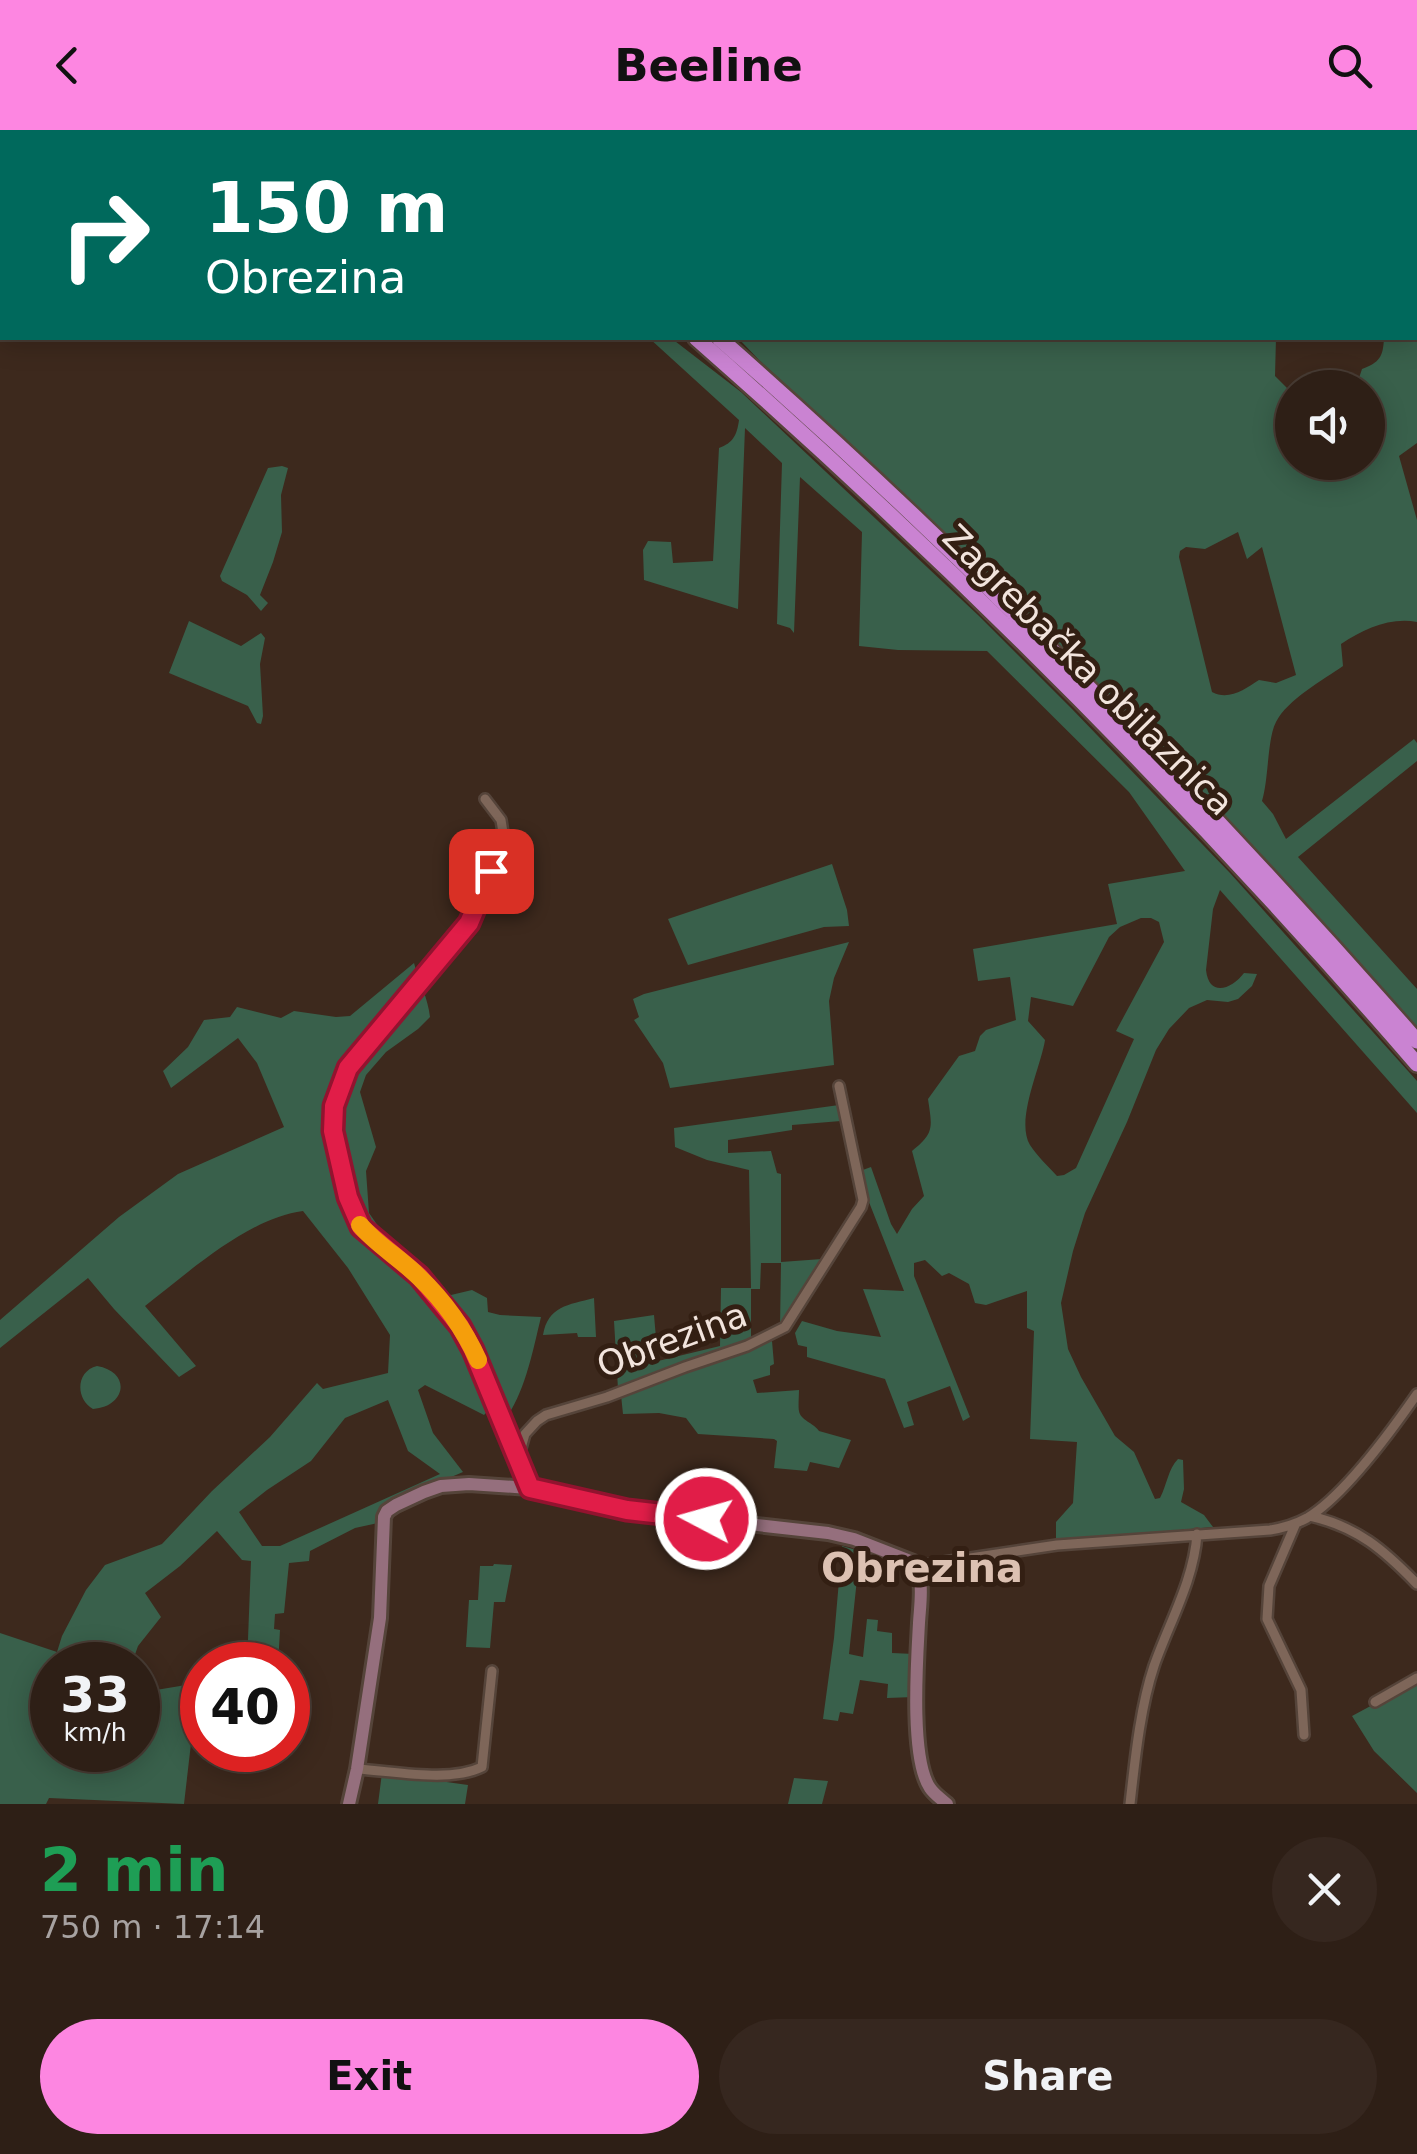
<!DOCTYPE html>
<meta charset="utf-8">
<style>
body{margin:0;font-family:"DejaVu Sans",sans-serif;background:#36271f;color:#f1f3f6;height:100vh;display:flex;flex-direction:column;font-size:38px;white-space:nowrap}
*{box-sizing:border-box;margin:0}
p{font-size:32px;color:#a7a2a1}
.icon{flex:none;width:55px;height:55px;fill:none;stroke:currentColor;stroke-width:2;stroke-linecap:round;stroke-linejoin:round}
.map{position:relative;height:1674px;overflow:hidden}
.sheet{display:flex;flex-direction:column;background:#2e1f16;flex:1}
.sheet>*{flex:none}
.guide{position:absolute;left:0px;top:0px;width:1418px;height:210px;box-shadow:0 5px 25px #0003,0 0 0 2px #493d35;background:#00695c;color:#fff;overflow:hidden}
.fabs{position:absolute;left:1275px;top:240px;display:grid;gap:20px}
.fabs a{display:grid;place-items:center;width:110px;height:110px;border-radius:50%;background:#2e1f16;box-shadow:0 5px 25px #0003,0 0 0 2px #493d35;font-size:50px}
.speed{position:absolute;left:30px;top:1512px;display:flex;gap:20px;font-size:50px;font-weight:700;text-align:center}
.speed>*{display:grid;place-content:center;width:130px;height:130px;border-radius:50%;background:#2e1f16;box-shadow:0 5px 25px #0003,0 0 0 2px #493d35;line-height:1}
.speed small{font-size:25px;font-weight:400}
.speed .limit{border:15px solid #d22;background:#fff;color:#111}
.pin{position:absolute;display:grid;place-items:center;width:85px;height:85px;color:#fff;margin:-42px;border-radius:20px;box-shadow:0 5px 15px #0006}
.me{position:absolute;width:110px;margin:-55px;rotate:276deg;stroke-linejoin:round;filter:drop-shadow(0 0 8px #0008)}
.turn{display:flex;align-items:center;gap:35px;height:210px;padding:0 40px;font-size:45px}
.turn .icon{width:130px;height:130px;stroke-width:2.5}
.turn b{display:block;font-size:70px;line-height:85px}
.round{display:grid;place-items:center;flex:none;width:105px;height:105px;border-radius:52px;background:#36271f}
.summary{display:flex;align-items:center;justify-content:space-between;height:170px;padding:0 40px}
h1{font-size:60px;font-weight:700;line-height:75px;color:#1e9e55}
.action{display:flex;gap:20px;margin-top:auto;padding:20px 40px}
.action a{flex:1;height:115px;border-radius:60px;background:#fd86e1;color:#111;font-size:40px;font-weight:700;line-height:115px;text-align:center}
.action a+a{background:#36271f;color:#f1f3f6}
header{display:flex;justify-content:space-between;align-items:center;height:130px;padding:0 40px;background:#fd86e1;color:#111;font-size:45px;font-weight:700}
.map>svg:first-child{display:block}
.green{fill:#39604b;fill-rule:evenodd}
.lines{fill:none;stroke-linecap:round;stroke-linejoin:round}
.street-casing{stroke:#55443a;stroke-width:14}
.secondary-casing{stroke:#55443a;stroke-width:18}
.highway-casing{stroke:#55443a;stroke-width:20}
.street{stroke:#7e6659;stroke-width:9}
.secondary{stroke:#956f7d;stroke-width:12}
.highway{stroke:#ca83d2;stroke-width:15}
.route-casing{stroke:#92132f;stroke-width:25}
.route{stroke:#e11d48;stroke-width:18}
.slow{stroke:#f59e0b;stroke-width:18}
.labels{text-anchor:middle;stroke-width:10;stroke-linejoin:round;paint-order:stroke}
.street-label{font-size:35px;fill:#f2e4dd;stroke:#331f13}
.quarter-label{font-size:40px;font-weight:bold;fill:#dcc1b2;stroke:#331f13}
</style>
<header><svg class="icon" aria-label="back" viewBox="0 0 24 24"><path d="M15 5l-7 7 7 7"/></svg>Beeline<svg class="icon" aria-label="search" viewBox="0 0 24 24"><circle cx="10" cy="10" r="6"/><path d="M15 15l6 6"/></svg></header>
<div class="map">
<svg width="1417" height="1674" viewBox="0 0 1417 1674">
<rect width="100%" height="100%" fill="#3d291d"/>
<!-- green -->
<path class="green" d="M547 0H1214V2H550Z
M1415 182H1417V313L1399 326 1417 390V492C1390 487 1364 499 1341 514L1343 536C1323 550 1287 570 1276 592 1267 609 1269 648 1262 671L1273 684 1286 709 1414 609 1417 613V631L1298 727 1417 859V897C1209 662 990 441 759 230L738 208H1234L1239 212 1241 208H1276L1275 246 1292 263V332H1368V258L1360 257 1359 248 1362 239C1380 232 1383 227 1384 208H1415ZM1238 402 1247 429 1262 417 1296 545 1276 553 1259 550C1245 559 1229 571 1212 562L1179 427 1180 421 1186 417 1205 419Z
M649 208H671L741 262 979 486 1072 579 1230 743 1417 951V983L1220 760 1213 779 1206 840C1209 868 1232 859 1244 843L1257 844 1252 856 1238 869 1228 872 1207 870 1189 878 1169 899 1156 920 1127 992 1085 1083 1073 1121 1061 1173 1068 1219 1081 1247 1115 1306 1134 1322 1155 1369 1160 1368C1167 1355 1168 1339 1178 1329L1183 1330 1184 1359 1181 1372 1204 1385 1213 1397 1056 1411V1392L1073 1373 1077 1312 1030 1309 1034 1201 1027 1198V1161L986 1175 975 1173 969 1154 949 1143 942 1146 925 1130 914 1133V1146L970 1287 963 1291 950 1256 907 1272 914 1295 904 1298 885 1249 807 1227V1217L798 1215 795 1203 802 1191 837 1201 881 1207 863 1159 904 1161 867 1067 860 1041 871 1037 891 1094 897 1104 912 1079 924 1066 912 1021C935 1003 932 997 928 969L959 926 975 921 980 906 986 900 1016 890 1010 847 978 851 973 819 1117 794 1108 754 1185 741 1129 662 987 521 898 520 859 516 862 402 800 347 794 503 790 498 777 494 782 333 745 298 738 479 644 450 643 420 648 411 671 412 673 433 713 431 719 318C733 313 737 305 739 290ZM1141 788H1151L1159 792 1164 812 1116 901 1134 909 1076 1038 1064 1045 1057 1046C1048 1036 1037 1026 1030 1015 1015 990 1041 937 1045 910L1028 891 1031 867 1073 876 1109 807 1120 797Z
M282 336 288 338 281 365 282 402 273 432 260 465 268 473 261 481 247 465 222 451 220 446 268 338Z
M189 491 241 516 261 503 265 508 260 534 263 586 261 594 257 593 248 576 169 543Z
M832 734 847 780 849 796 824 797 688 835 668 789Z
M849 812 834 848 829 871 834 935 670 958 663 933 634 890 639 887 633 869 644 864Z
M414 833C419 852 428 868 430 887L418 899 386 922 366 945 360 962 376 1017 366 1041 369 1083 385 1106 425 1148 451 1165 472 1160 487 1168 488 1182 500 1185 541 1187C533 1220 526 1258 507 1287L496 1272 484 1285 425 1255 418 1260 433 1303 463 1342 435 1354 378 1393 355 1398 310 1421 309 1431 289 1433 284 1483 275 1484 274 1499 280 1500 278 1535H247L251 1431 242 1430 217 1401 180 1436 145 1463 161 1487 138 1516 132 1533 52 1535V1620H138V1563L198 1553 184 1674 49 1668 46 1674H0V1503L57 1522 62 1506 86 1460 105 1435 162 1414 212 1361 270 1307 317 1253 323 1259 388 1243 390 1205 348 1138 303 1081C248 1088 189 1142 145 1176L196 1236 179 1247 114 1179 88 1148 0 1218V1190L119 1087 178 1044 284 997 257 933 238 908 171 958 163 941 188 917 204 890 230 887 237 877 281 888 294 881 336 887 350 886ZM388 1270 408 1321 440 1344 280 1416H262L239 1382 267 1360 311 1331 345 1288Z
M839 975 841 991 792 995V1000L728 1010V1023L771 1021 777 1043 781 1044V1132L822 1129V1136L780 1198 781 1133H761L760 1159H751V1211L618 1259 614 1191 654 1185 658 1231 720 1216 721 1158H751L749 1040 707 1030 675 1017 674 998Z
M594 1168 596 1207H578L577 1203 543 1205C548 1176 568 1175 594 1168Z
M772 1211 774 1234 770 1236V1245L753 1250 757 1263 799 1260C799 1266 798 1277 799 1281 800 1290 814 1293 819 1301L851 1310 839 1338 810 1332 807 1341 774 1338 777 1311 774 1309 698 1304 686 1288 659 1283 623 1284 621 1265Z
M97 1236C132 1242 126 1277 93 1279 75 1269 76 1241 97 1236Z
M842 1416 860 1421 849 1524 863 1527 867 1489 878 1490 877 1501 892 1503V1523L914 1524V1567L887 1568 888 1554 860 1550 853 1584 840 1582 838 1591 823 1589 834 1508Z
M494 1434 512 1435 505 1472H494L490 1518 466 1517 469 1470H478L480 1436H493Z
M1417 1551V1663L1374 1621 1352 1586Z
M382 1643 468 1655 465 1674H378Z
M794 1648 828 1651 822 1674H788Z"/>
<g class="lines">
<!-- street casing -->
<g class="street-casing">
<path id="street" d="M485 669 501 690 504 709 469 793 348 937 334 976 333 1001 348 1067 361 1097 419 1146 459 1196 473 1220 529 1358
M519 1325 525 1304 537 1291 546 1285 607 1267 685 1237 747 1216 785 1197 861 1077 863 1070 839 956
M1310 1386C1358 1397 1384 1420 1417 1454
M1296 1393 1269 1456 1267 1489 1301 1560 1304 1605
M917 1436 1057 1415 1270 1400C1283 1398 1296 1394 1307 1388 1344 1366 1392 1300 1417 1264
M1375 1572 1417 1548
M357 1639C394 1641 449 1653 482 1637L492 1541
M1130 1674C1135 1630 1140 1578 1154 1536 1169 1493 1194 1450 1197 1404"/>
</g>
<!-- secondary casing -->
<g class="secondary-casing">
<path id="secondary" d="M349 1674 357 1639 380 1488 384 1387 387 1381 396 1375 424 1362 441 1356 469 1354 529 1358 641 1382 828 1403 854 1409 913 1432C925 1448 920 1474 919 1493 917 1530 910 1629 930 1658 934 1664 941 1669 947 1674"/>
</g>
<!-- highway casing -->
<g class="highway-casing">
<path id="highway" d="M429 0 432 2
M451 0 454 2
M475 0 478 2
M492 0 495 2
M696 208C952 433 1194 676 1417 934
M719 208C967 425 1199 663 1417 911"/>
</g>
<!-- street -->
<use href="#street" class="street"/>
<!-- secondary -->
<use href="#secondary" class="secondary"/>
<!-- highway -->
<use href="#highway" class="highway"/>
</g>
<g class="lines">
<!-- route casing -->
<g class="route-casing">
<path id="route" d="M491 741 469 793 348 938 334 976 333 1001 348 1067 361 1097 419 1146 460 1196 473 1220 530 1358 627 1380 706 1389"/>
</g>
<!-- route -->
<use href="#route" class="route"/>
<!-- slow -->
<path class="slow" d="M360 1095C377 1115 400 1128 419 1147 443 1170 464 1199 478 1230"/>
</g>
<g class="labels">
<!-- street labels -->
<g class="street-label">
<text transform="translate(1088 540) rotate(45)" y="12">Zagrebačka obilaznica</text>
<text transform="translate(672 1210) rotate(-20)" y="12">Obrezina</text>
</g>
<!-- quarter labels -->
<g class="quarter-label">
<text x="922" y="1452">Obrezina</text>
</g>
</g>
</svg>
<div class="fabs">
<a><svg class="icon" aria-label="sound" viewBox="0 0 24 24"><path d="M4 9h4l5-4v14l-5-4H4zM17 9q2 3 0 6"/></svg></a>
</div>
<div class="speed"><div>33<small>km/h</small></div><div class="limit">40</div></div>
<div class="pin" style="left:491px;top:741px;background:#d93025"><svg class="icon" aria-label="arrive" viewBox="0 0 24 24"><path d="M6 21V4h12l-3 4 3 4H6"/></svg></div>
<svg class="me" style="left:706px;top:1389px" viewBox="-20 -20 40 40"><circle r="17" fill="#e11d48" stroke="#fff" stroke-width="3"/><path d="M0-11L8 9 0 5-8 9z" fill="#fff"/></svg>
<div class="guide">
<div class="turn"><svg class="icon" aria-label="right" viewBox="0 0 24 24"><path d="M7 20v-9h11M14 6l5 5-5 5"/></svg><div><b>150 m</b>Obrezina</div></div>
</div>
</div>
<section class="sheet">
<div class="summary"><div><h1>2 min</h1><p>750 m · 17:14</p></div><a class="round"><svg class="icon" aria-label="close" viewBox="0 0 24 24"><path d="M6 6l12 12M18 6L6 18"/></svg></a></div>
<div class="action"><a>Exit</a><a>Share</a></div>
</section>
